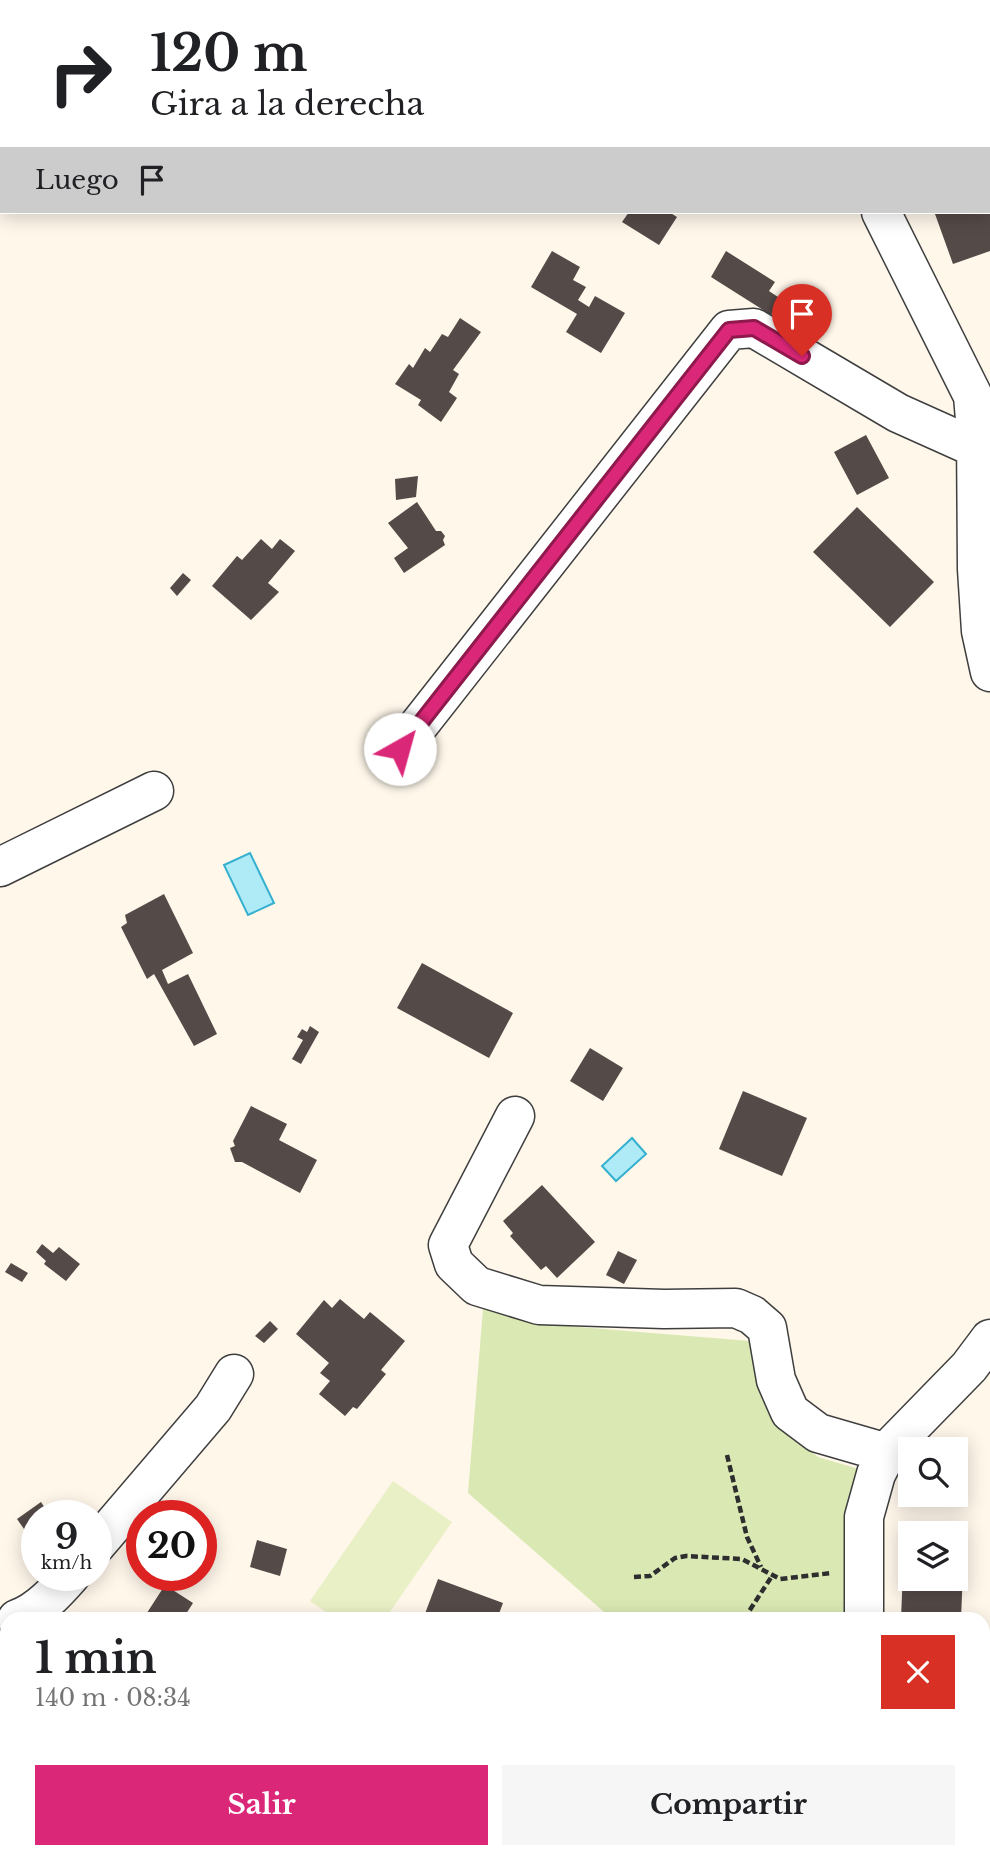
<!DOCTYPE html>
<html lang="es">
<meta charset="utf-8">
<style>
body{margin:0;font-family:"Libre Baskerville",serif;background:#f6f6f6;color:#202124;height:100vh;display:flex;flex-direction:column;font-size:26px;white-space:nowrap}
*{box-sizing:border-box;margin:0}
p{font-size:23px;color:#757577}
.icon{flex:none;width:38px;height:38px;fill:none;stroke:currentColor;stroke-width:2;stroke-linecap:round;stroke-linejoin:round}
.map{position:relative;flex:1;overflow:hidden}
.details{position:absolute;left:0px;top:1612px;width:990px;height:247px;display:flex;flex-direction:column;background:#fff;border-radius:21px 21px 0 0;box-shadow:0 4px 18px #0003}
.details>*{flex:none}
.banner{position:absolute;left:0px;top:0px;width:990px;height:214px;box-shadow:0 4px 18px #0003;background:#fff;color:#202124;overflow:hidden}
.fabs{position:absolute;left:898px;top:1437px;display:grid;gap:14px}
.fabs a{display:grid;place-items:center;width:70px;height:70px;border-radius:0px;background:#fff;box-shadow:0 4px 18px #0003;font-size:35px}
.speed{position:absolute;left:21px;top:1500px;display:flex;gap:14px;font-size:35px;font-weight:700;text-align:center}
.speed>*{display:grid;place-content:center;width:91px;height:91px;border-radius:50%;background:#fff;box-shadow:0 4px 18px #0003;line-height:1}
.speed small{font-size:18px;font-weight:400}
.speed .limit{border:10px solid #d22;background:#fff;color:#111}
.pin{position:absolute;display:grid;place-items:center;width:60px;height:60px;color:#fff;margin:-72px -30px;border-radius:50% 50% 50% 0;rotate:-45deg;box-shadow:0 0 7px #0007}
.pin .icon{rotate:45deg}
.me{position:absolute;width:77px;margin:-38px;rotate:38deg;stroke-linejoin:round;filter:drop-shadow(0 0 5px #0008)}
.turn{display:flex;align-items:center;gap:24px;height:147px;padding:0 35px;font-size:32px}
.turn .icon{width:91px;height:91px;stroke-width:2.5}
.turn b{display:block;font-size:49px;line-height:60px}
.then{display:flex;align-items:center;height:66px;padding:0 35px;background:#0003;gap:14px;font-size:26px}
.round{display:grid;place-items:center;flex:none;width:74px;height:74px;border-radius:0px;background:#f6f6f6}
.headline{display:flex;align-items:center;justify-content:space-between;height:119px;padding:0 35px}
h1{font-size:42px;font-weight:700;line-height:52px}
.action{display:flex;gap:14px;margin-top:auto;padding:14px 35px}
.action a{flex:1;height:80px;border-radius:0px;background:#db2777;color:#fff;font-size:28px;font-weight:700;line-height:80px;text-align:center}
.action a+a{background:#f6f6f6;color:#202124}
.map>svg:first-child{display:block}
.green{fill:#dae9b4}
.pitch{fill:#eaf0c6}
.water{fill:#afeaf7;stroke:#35b0ce;stroke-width:2}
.building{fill:#544a48}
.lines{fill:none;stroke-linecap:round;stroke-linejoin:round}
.minor-casing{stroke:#3f3f3f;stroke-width:41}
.path{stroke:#2e2e2e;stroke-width:4.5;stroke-dasharray:7 3.5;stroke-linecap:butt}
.minor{stroke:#fff;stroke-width:38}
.route-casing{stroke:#8e194d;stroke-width:18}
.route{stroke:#db2777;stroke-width:12}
</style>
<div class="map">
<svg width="990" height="1858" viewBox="0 0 990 1858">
<rect width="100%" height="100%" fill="#fff7ea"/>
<!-- green -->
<path class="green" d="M483 1309 530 1323 750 1341 778 1424 818 1457 876 1474 864 1619H612L468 1493Z
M610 1852H817L816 1858H607Z"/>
<!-- pitch -->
<path class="pitch" d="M393 1481 452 1522 385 1619H336L310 1601Z"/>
<!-- water -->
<path class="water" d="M250 853 274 903 248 915 224 865Z
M632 1138 646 1154 616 1181 602 1166Z"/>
<!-- building -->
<path class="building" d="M629 212H669L677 217 659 245 622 222Z
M942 212H990V251L953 264 935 214Z
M552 251 580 267 573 280 586 287 578 300 589 307 595 296 625 313 601 353 566 332 577 314 531 287Z
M726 251 775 282 769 291 781 299 771 315 711 277Z
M460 318 481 332 453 370 459 374 449 392 457 398 441 422 418 405 421 400 395 384 409 364 413 368 425 348 430 352 442 334 448 337Z
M866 435 889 478 857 495 834 452Z
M418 476 416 497 396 500 395 479Z
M417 502 436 531H441L445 536 443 540 445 545 404 573 394 558 408 548 388 523Z
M857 507 934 582 890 627 813 552Z
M261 539 272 549 280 539 295 551 268 583 279 592 251 620 212 586 237 556 242 560Z
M183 573 191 580 177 596 170 588Z
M164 894 193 953 162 970 168 984 188 974 217 1034 194 1046 154 974 147 979 121 927 127 923 125 915Z
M422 963 513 1013 489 1058 397 1008Z
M310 1026 319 1032 301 1064 292 1059 303 1040 297 1037 302 1029 307 1032Z
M590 1048 623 1068 603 1101 570 1081Z
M743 1091 807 1118 782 1176 719 1149Z
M251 1106 287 1124 279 1140 317 1160 300 1193 242 1162H235L230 1148 235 1146 233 1141Z
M542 1185 595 1242 557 1278 546 1266 541 1270 510 1236 513 1233 503 1221Z
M42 1244 53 1253 59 1247 80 1264 66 1281 44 1264 46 1261 36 1252Z
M618 1251 637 1260 624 1284 606 1275Z
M11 1263 28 1273 22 1282 5 1272Z
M340 1299 364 1319 370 1312 405 1341 381 1370 386 1374 357 1409 353 1407 345 1416 319 1394 330 1381 320 1373 329 1363 296 1334 324 1300 332 1308Z
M270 1321 278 1329 264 1343 255 1336Z
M41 1502 50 1516H37V1535L31 1539 17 1519Z
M905 1521 939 1522 938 1533H910V1578H956V1545L964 1546 961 1619H901Z
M257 1540 287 1549 280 1576 250 1567Z
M438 1579 503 1603 497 1619H423Z
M165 1585 193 1603 186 1614 193 1619H143Z
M984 1666H990V1711H984Z
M7 1689V1743L5 1747 0 1744V1701Z
M0 1794 7 1797V1825L0 1822Z
M990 1814V1858H962L966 1852H984V1824Z
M277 1852H311L309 1858H293Z
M465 1852H520L518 1858H482Z"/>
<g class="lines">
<!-- minor casing -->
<g class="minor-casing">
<path id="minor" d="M133 2 134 0
M884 2 889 0
M0 185 2 183
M881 212 973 396 976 431 977 569 981 631 990 672
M400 749 729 330 754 328 898 413 976 448
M0 867 154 791
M515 1116 448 1245 454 1264 477 1286 539 1305 664 1309 736 1308 752 1315 767 1328 776 1380 790 1412 818 1433 887 1453
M96 1545 213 1408 234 1374
M17 1619C38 1612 57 1591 71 1575
M864 1619V1517L876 1474 889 1449 969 1367 990 1339
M428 1858 430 1852
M816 1858 817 1852"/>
</g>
<!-- path -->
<path class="path" d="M727 1455 747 1537 761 1567
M634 1577 650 1576 675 1558 686 1556 742 1559 780 1579 832 1573
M744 1619 772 1576
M729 1858V1852"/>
<!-- minor -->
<use href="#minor" class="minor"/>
</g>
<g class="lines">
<!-- route casing -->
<g class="route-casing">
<path id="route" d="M400 749 729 330 754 328 802 356"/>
</g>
<!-- route -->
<use href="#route" class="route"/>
</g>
</svg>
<div class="fabs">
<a><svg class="icon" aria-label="search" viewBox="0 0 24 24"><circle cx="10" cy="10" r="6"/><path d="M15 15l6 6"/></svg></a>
<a><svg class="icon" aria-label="layers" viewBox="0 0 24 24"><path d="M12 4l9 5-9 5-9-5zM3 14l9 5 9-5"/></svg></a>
</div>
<div class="speed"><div>9<small>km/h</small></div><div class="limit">20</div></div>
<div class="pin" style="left:802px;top:356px;background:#d93025"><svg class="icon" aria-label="arrive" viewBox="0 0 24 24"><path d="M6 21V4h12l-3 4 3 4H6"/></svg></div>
<svg class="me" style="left:400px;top:749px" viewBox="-20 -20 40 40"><circle r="19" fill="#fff"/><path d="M0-13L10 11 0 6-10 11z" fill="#db2777"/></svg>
<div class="banner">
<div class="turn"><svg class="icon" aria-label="right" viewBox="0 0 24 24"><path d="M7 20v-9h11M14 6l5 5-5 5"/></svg><div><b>120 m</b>Gira a la derecha</div></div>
<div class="then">Luego<svg class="icon" aria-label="arrive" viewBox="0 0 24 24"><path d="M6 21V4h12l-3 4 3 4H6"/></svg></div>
</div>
<section class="details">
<div class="headline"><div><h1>1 min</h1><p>140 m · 08:34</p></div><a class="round" style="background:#d93025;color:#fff"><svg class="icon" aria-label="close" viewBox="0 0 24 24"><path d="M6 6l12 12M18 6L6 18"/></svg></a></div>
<div class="action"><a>Salir</a><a>Compartir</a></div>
</section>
</div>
